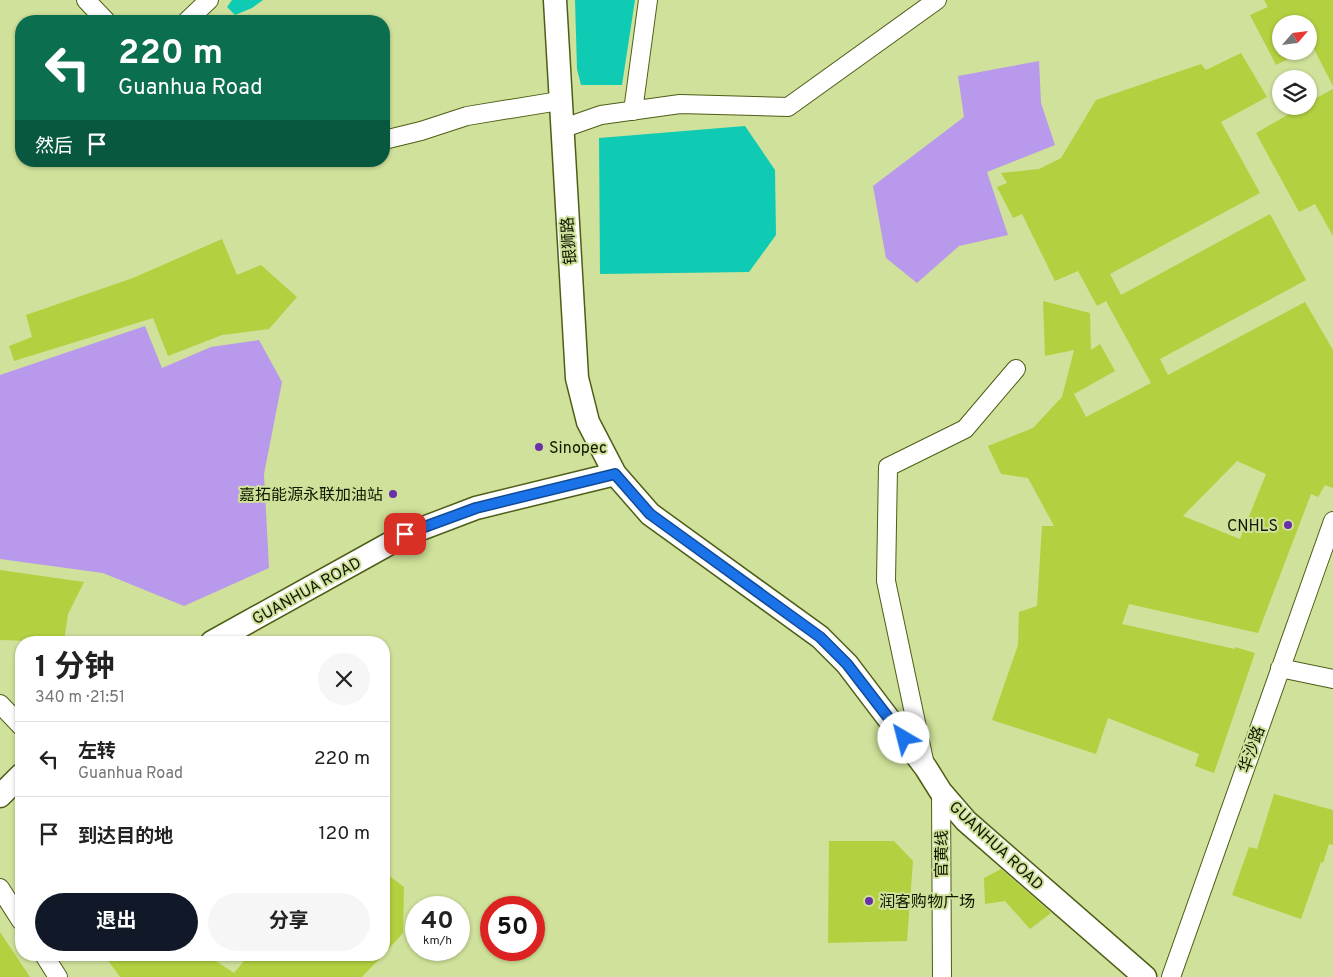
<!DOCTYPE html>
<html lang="zh">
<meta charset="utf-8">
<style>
body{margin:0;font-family:Overpass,"Noto Sans SC",sans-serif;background:#f6f6f6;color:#222;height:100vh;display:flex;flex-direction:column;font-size:19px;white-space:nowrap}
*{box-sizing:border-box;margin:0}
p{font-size:16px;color:#767676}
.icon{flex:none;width:28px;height:28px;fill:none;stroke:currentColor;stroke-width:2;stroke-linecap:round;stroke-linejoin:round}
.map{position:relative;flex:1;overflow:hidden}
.sheet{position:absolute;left:15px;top:636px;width:375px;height:325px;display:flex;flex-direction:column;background:#fff;border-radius:20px;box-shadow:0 1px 4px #0004}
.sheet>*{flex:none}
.banner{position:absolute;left:15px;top:15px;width:375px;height:152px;border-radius:20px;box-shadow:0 1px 4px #0004;background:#0b6e4f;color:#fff;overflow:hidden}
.needle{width:32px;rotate:62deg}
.controls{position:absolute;left:1272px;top:15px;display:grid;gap:10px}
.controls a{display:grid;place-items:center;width:45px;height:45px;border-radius:50%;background:#fff;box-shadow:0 1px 4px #0004;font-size:25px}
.speed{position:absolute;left:405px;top:896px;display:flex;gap:10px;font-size:25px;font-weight:700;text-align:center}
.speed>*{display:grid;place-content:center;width:65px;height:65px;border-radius:50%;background:#fff;box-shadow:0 1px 4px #0004;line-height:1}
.speed small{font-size:12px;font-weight:400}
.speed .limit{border:8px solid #d22;background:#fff;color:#111}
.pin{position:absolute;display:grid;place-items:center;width:42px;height:42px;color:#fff;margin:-21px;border-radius:10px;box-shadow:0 2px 8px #0006}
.me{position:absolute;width:55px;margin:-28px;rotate:323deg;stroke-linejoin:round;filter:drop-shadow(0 0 4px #0008)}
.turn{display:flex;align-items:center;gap:18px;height:105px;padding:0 20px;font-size:22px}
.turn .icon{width:65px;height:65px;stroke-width:2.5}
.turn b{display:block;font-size:35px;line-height:42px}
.then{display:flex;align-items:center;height:48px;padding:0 20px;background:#0003;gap:10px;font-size:19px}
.round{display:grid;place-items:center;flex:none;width:52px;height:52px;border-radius:26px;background:#f6f6f6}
.headline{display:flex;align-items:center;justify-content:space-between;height:85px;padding:0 20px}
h1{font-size:30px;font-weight:700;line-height:38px}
.action{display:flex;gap:10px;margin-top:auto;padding:10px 20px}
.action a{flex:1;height:58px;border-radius:30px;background:#111827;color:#fff;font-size:20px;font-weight:700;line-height:58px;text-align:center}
.action a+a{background:#f6f6f6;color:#222}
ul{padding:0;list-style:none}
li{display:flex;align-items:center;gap:15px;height:75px;padding:0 20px;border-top:1px solid #e0e0e0}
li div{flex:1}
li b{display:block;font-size:19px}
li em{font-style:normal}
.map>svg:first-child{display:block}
.green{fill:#b899ec}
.water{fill:#10cbb3}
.building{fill:#b3d040;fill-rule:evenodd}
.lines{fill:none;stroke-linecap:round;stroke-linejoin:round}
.minor-casing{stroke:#4f5d17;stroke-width:20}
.major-casing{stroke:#4f5d17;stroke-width:25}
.minor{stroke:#fff;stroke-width:18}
.major{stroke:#fff;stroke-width:22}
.route-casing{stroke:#114b97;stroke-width:12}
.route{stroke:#1a73e8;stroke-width:9}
.poi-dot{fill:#6831a8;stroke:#cfe19a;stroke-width:2}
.labels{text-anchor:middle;stroke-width:4;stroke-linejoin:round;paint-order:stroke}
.street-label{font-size:16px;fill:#121800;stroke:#cfe19a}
.poi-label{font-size:16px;fill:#121800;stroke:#cfe19a;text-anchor:start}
</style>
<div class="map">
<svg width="1333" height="977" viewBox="0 0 1333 977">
<rect width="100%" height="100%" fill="#cfe19a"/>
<!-- green -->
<path class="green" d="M1039 61 1041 103 1055 145 987 172 1008 235 959 246 917 283 886 258 873 186 964 117 958 76Z
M145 326 162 368 211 347 259 340 282 382 264 474 269 568 184 606 103 573 0 559V375Z"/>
<!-- water -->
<path class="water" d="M232 0H263L252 8 235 15 227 7Z
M575 0H635L622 85H581L577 69Z
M745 126 775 170 776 235 749 272 600 274 599 138Z"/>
<!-- building -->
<path class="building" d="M1264 0H1333V86L1313 47 1309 49V24H1281V51H1304L1276 65 1250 15 1268 7Z
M1241 53 1267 97 1221 122 1260 193 1110 274 1121 295 1270 214 1306 280 1160 359 1168 375 1305 302 1333 350V488L1325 485 1318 497 1311 494 1258 633 1129 604 1122 624 1235 649V647L1255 653 1214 773 1195 766 1199 754 1108 718 1096 754 992 720 1018 645 1019 612 1037 606 1042 526H1054L1028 478 1001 474 988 446 1033 428 1062 397 1074 350 1045 356 1043 301 1090 313 1091 350 1100 344 1115 371 1074 394 1086 417 1151 383 1106 301 1097 306 1078 271 1055 281 1022 214 1013 218 997 187 1007 183 1001 173 1039 169 1061 158 1096 100 1201 64 1206 70ZM1237 461 1266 474 1240 539 1183 516Z
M1333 89V236L1315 204 1299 212 1256 133 1296 110 1294 106H1309V102Z
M222 239 237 275 261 265 297 297 269 329 222 335 168 356 153 318 14 361 9 346 32 337 26 315 133 278Z
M0 570 84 582 68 614 64 642 0 640Z
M1274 794 1333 810V845L1329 844 1323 863 1321 862 1301 919 1232 895 1249 847 1257 849Z
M829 841H894L913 861 907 941 828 943Z
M1001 869 1047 909 1051 913 1030 929 1005 901 985 904 984 878Z
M384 872 404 887 403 933 384 954Z
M0 932 30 977H0Z
M104 955H207L234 973 249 955H383L362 977H120Z"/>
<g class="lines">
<!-- minor casing -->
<g class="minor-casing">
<path id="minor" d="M86 0 106 21
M187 21 209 0
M633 111 648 0
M561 129 601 115 680 104 788 107 937 0
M384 140 421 131 467 116 559 101
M1280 668 1333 679
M0 704 21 726
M925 765 886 581 888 467 965 429 1016 369
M941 792 942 977
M0 888 21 921
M44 955 58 977
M1171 977 1333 521"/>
</g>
<!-- major casing -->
<g class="major-casing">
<path id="major" d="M555 0 577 378 588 422 615 474 650 514 820 637 847 664 926 768 941 792 966 821 1145 977
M212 642 405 535 476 508 615 474
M0 796 21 775"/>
</g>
<!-- minor -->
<use href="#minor" class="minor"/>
<!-- major -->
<use href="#major" class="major"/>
</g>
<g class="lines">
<!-- route casing -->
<g class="route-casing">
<path id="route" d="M405 534 476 508 615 474 650 514 820 637 847 664 904 738"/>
</g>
<!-- route -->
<use href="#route" class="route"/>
</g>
<!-- markers -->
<g class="poi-dot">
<circle cx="539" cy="447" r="5"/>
<circle cx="393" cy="494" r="5"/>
<circle cx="1288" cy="525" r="5"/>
<circle cx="869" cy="901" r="5"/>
</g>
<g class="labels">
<!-- street labels -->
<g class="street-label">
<text transform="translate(568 241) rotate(-94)" y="6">银狮路</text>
<text transform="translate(306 590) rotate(-29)" y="6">GUANHUA ROAD</text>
<text transform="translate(1251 749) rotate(-71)" y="6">华沙路</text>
<text transform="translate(997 845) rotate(43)" y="6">GUANHUA ROAD</text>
<text transform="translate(941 854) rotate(-90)" y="6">官黄线</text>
</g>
<!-- poi labels -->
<g class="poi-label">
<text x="549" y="453">Sinopec</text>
<text x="383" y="500" text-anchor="end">嘉拓能源永联加油站</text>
<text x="1278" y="531" text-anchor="end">CNHLS</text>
<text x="879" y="907">润客购物广场</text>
</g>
</g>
</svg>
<div class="controls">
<a><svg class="needle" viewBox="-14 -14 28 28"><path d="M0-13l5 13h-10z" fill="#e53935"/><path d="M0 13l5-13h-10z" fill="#767676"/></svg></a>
<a><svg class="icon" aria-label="layers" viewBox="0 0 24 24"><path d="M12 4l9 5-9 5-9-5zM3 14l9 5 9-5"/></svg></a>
</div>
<div class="speed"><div>40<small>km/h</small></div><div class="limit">50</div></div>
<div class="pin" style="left:405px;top:534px;background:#d93025"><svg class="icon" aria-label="arrive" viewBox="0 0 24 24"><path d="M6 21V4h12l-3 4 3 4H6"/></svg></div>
<svg class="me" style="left:904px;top:738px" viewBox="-20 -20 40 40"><circle r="19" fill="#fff"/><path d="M0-13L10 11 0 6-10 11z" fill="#1a73e8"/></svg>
<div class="banner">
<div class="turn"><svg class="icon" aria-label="left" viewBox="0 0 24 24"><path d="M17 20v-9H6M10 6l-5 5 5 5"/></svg><div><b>220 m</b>Guanhua Road</div></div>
<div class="then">然后<svg class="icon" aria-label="arrive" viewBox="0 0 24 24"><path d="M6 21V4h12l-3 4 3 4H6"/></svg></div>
</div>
<section class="sheet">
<div class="headline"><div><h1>1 分钟</h1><p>340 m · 21:51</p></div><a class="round"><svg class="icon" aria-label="close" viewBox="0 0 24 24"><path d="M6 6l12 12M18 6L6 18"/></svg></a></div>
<ul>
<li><svg class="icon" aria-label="left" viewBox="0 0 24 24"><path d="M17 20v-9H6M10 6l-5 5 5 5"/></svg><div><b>左转</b><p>Guanhua Road</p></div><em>220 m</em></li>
<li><svg class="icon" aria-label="arrive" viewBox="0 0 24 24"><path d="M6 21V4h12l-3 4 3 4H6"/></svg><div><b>到达目的地</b></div><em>120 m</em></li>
</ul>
<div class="action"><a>退出</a><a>分享</a></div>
</section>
</div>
